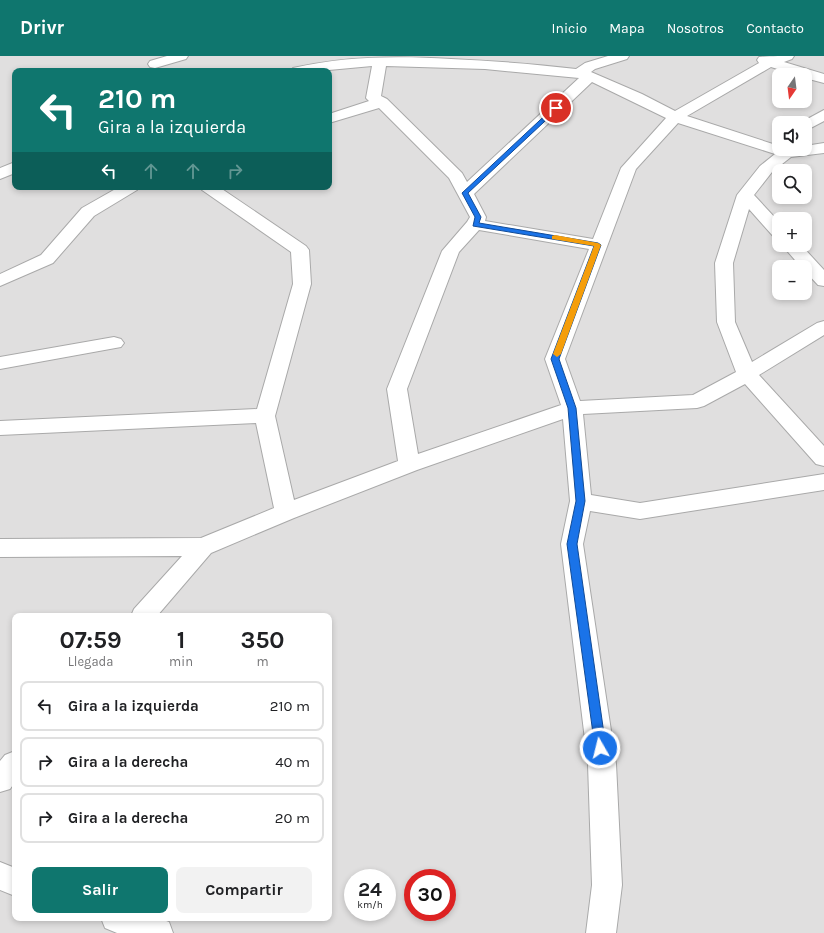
<!DOCTYPE html>
<html lang="es">
<meta charset="utf-8">
<style>
body{margin:0;font-family:Karla,sans-serif;background:#f2f2f2;color:#202124;height:100vh;display:flex;flex-direction:column;font-size:15px;white-space:nowrap}
*{box-sizing:border-box;margin:0}
p{font-size:13px;color:#757577}
.icon{flex:none;width:22px;height:22px;fill:none;stroke:currentColor;stroke-width:2;stroke-linecap:round;stroke-linejoin:round}
.map{position:relative;flex:1;overflow:hidden}
.sheet{position:absolute;left:12px;top:557px;width:320px;height:308px;display:flex;flex-direction:column;background:#fff;border-radius:8px;box-shadow:0 2px 6px #0003}
.sheet>*{flex:none}
.guide{position:absolute;left:12px;top:12px;width:320px;height:122px;border-radius:8px;box-shadow:0 2px 6px #0003;background:#0f766e;color:#fff;overflow:hidden}
.needle{width:26px;rotate:194deg}
.controls{position:absolute;left:772px;top:12px;display:grid;gap:8px}
.controls a{display:grid;place-items:center;width:40px;height:40px;border-radius:8px;background:#fff;box-shadow:0 2px 6px #0003;font-size:20px}
.speed{position:absolute;left:344px;top:813px;display:flex;gap:8px;font-size:20px;font-weight:700;text-align:center}
.speed>*{display:grid;place-content:center;width:52px;height:52px;border-radius:50%;background:#fff;box-shadow:0 2px 6px #0003;line-height:1}
.speed small{font-size:10px;font-weight:400}
.speed .limit{border:6px solid #d22;background:#fff;color:#111}
.pin{position:absolute;display:grid;place-items:center;width:34px;height:34px;color:#fff;margin:-17px;border:2px solid #fff;border-radius:50%;box-shadow:0 1px 4px #0007}
.me{position:absolute;width:44px;margin:-22px;rotate:352deg;stroke-linejoin:round;filter:drop-shadow(0 0 3px #0008)}
.turn{display:flex;align-items:center;gap:14px;height:84px;padding:0 20px;font-size:18px}
.turn .icon{width:52px;height:52px;stroke-width:2.5}
.turn b{display:block;font-size:28px;line-height:34px}
.lanes{display:flex;align-items:center;height:38px;padding:0 20px;background:#0003;justify-content:center;gap:20px;direction:ltr}
.lanes .off{opacity:.35}
.eta{display:flex;justify-content:space-evenly;align-items:center;height:68px;text-align:center}
.eta b{font-size:24px;font-weight:700;line-height:28px}
.cta{display:flex;gap:8px;margin-top:auto;padding:8px 20px}
.cta a{flex:1;height:46px;border-radius:8px;background:#0f766e;color:#fff;font-size:16px;font-weight:700;line-height:46px;text-align:center}
.cta a+a{background:#f2f2f2;color:#202124}
ul{padding:0;list-style:none}
li{display:flex;align-items:center;gap:12px;height:50px;margin:0 8px 6px;padding:0 12px;border:2px solid #e0e0e0;border-radius:8px}
li div{flex:1}
li b{display:block;font-size:15px}
li em{font-style:normal}
header{display:flex;align-items:center;gap:24px;box-sizing:border-box;height:56px;padding:0 20px;background:#0f766e;color:#fff}
header strong{font-size:19px}
nav{display:flex;gap:22px;margin-inline-start:auto;font-size:14px}
.map>svg:first-child{display:block}
.residential{fill:#e0dfdf;fill-rule:evenodd}
.lines{fill:none;stroke-linecap:round;stroke-linejoin:round}
.minor-casing{stroke:#a9a9a9;stroke-width:2}
.minor{fill:#fff;fill-rule:evenodd}
.route{fill:#1a73e8;stroke:#114b97}
.slow{fill:#f59e0b}
</style>
<header>
<strong>Drivr</strong>
<nav><a>Inicio</a><a>Mapa</a><a>Nosotros</a><a>Contacto</a></nav>
</header>
<div class="map">
<svg width="824" height="877" viewBox="0 0 824 877">
<rect width="100%" height="100%" fill="#f2efe9"/>
<!-- residential -->
<path class="residential" d="M0 0H824V877H0ZM15 15H329V131H15ZM779 19H805V45H779ZM779 67H805V93H779ZM779 115H805V141H779ZM779 163H805V189H779ZM779 211H805V237H779ZM15 560H329V862H15ZM353 822H387V856H353ZM413 822H447V856H413Z"/>
<g class="lines">
<!-- minor casing -->
<g class="minor-casing">
<path id="minor" d="M167 0H188L186 3 155 12 150 11 148 8 150 5Z
M608 0H629L627 3 595 13 591 16 642 38 675 55 759 7 757 4 759 1C767 0 784 0 794 0L792 3 784 6 824 18V27L805 22V19H797L771 11 687 60 779 90V93H805V90L824 87V97L791 101 772 116 754 139 779 166V181L773 180 749 153 733 207 735 266 752 306 817 267 824 265V279L759 319 824 390V410L816 408 745 328 704 350 697 352 583 358 591 439 640 447 824 418V434L640 463 590 455 583 488 616 708 622 829 616 877H586L592 829 588 708 561 488 570 445 563 363 417 414 294 462 211 497 157 560H131L134 553 182 500 0 501V483L201 482 274 452 256 367 0 379V365L257 353 293 228 291 196 202 134 200 131H219L306 190 309 194 311 228 275 360 294 444 398 405 387 333 442 195 467 166 470 161 449 122 379 52 329 67V58L369 45 366 42 372 10 318 15H291L293 12C345 0 398 0 451 3 493 5 535 8 576 13L585 7ZM386 10 485 13 579 22 467 126 462 117 387 43 381 40ZM592 26 666 62 621 112 593 183 485 165 486 161 474 138ZM678 67 775 98 760 110 737 139 715 207 717 266 736 316 693 339 580 345 565 303 636 113ZM479 174 589 193 545 303 561 349 418 398 407 333 459 196Z
M824 54V65L805 75V67H800Z
M15 106V117L0 123V112Z
M119 131H139L137 134 94 160 53 207 0 230V218L41 199 82 152Z
M782 189H801L824 214V230L818 229 805 215V211H801Z
M114 281 121 283 124 287 121 291 0 313V301Z
M15 695V726L10 733 0 736V705L5 699Z
M0 806 15 812V840L0 834Z
M101 862H158L169 866 173 877H117L105 872Z"/>
</g>
<!-- minor -->
<use href="#minor" class="minor"/>
</g>
<!-- route -->
<path class="route" d="M554 51 559 52 468 137 481 161 479 167 598 187 601 189 559 303 576 352 585 445 577 488 606 692 604 695 600 697 596 695 595 692 567 488 576 445 568 352 551 303 594 190 473 170 475 161 462 137Z"/>
<!-- slow -->
<path class="slow" d="M555 179 598 187 601 189 561 298 557 301 553 298 594 190 552 183V180Z"/>
</svg>
<div class="controls">
<a><svg class="needle" viewBox="-14 -14 28 28"><path d="M0-13l5 13h-10z" fill="#e53935"/><path d="M0 13l5-13h-10z" fill="#757577"/></svg></a>
<a><svg class="icon" aria-label="sound" viewBox="0 0 24 24"><path d="M4 9h4l5-4v14l-5-4H4zM17 9q2 3 0 6"/></svg></a>
<a><svg class="icon" aria-label="search" viewBox="0 0 24 24"><circle cx="10" cy="10" r="6"/><path d="M15 15l6 6"/></svg></a>
<a>+</a>
<a>−</a>
</div>
<div class="speed"><div>24<small>km/h</small></div><div class="limit">30</div></div>
<div class="pin" style="left:556px;top:52px;background:#d93025"><svg class="icon" aria-label="arrive" viewBox="0 0 24 24"><path d="M6 21V4h12l-3 4 3 4H6"/></svg></div>
<svg class="me" style="left:600px;top:692px" viewBox="-20 -20 40 40"><circle r="17" fill="#1a73e8" stroke="#fff" stroke-width="3"/><path d="M0-11L8 9 0 5-8 9z" fill="#fff"/></svg>
<div class="guide">
<div class="turn"><svg class="icon" aria-label="left" viewBox="0 0 24 24"><path d="M17 20v-9H6M10 6l-5 5 5 5"/></svg><div><b>210 m</b>Gira a la izquierda</div></div>
<div class="lanes"><svg class="icon" aria-label="left" viewBox="0 0 24 24"><path d="M17 20v-9H6M10 6l-5 5 5 5"/></svg><svg class="icon off" aria-label="ahead" viewBox="0 0 24 24"><path d="M12 20V5M6 11l6-6 6 6"/></svg><svg class="icon off" aria-label="ahead" viewBox="0 0 24 24"><path d="M12 20V5M6 11l6-6 6 6"/></svg><svg class="icon off" aria-label="right" viewBox="0 0 24 24"><path d="M7 20v-9h11M14 6l5 5-5 5"/></svg></div>
</div>
<section class="sheet">
<div class="eta">
<div><b>07:59</b><p>Llegada</p></div>
<div><b>1</b><p>min</p></div>
<div><b>350</b><p>m</p></div>
</div>
<ul>
<li><svg class="icon" aria-label="left" viewBox="0 0 24 24"><path d="M17 20v-9H6M10 6l-5 5 5 5"/></svg><div><b>Gira a la izquierda</b></div><em>210 m</em></li>
<li><svg class="icon" aria-label="right" viewBox="0 0 24 24"><path d="M7 20v-9h11M14 6l5 5-5 5"/></svg><div><b>Gira a la derecha</b></div><em>40 m</em></li>
<li><svg class="icon" aria-label="right" viewBox="0 0 24 24"><path d="M7 20v-9h11M14 6l5 5-5 5"/></svg><div><b>Gira a la derecha</b></div><em>20 m</em></li>
</ul>
<div class="cta"><a>Salir</a><a>Compartir</a></div>
</section>
</div>
